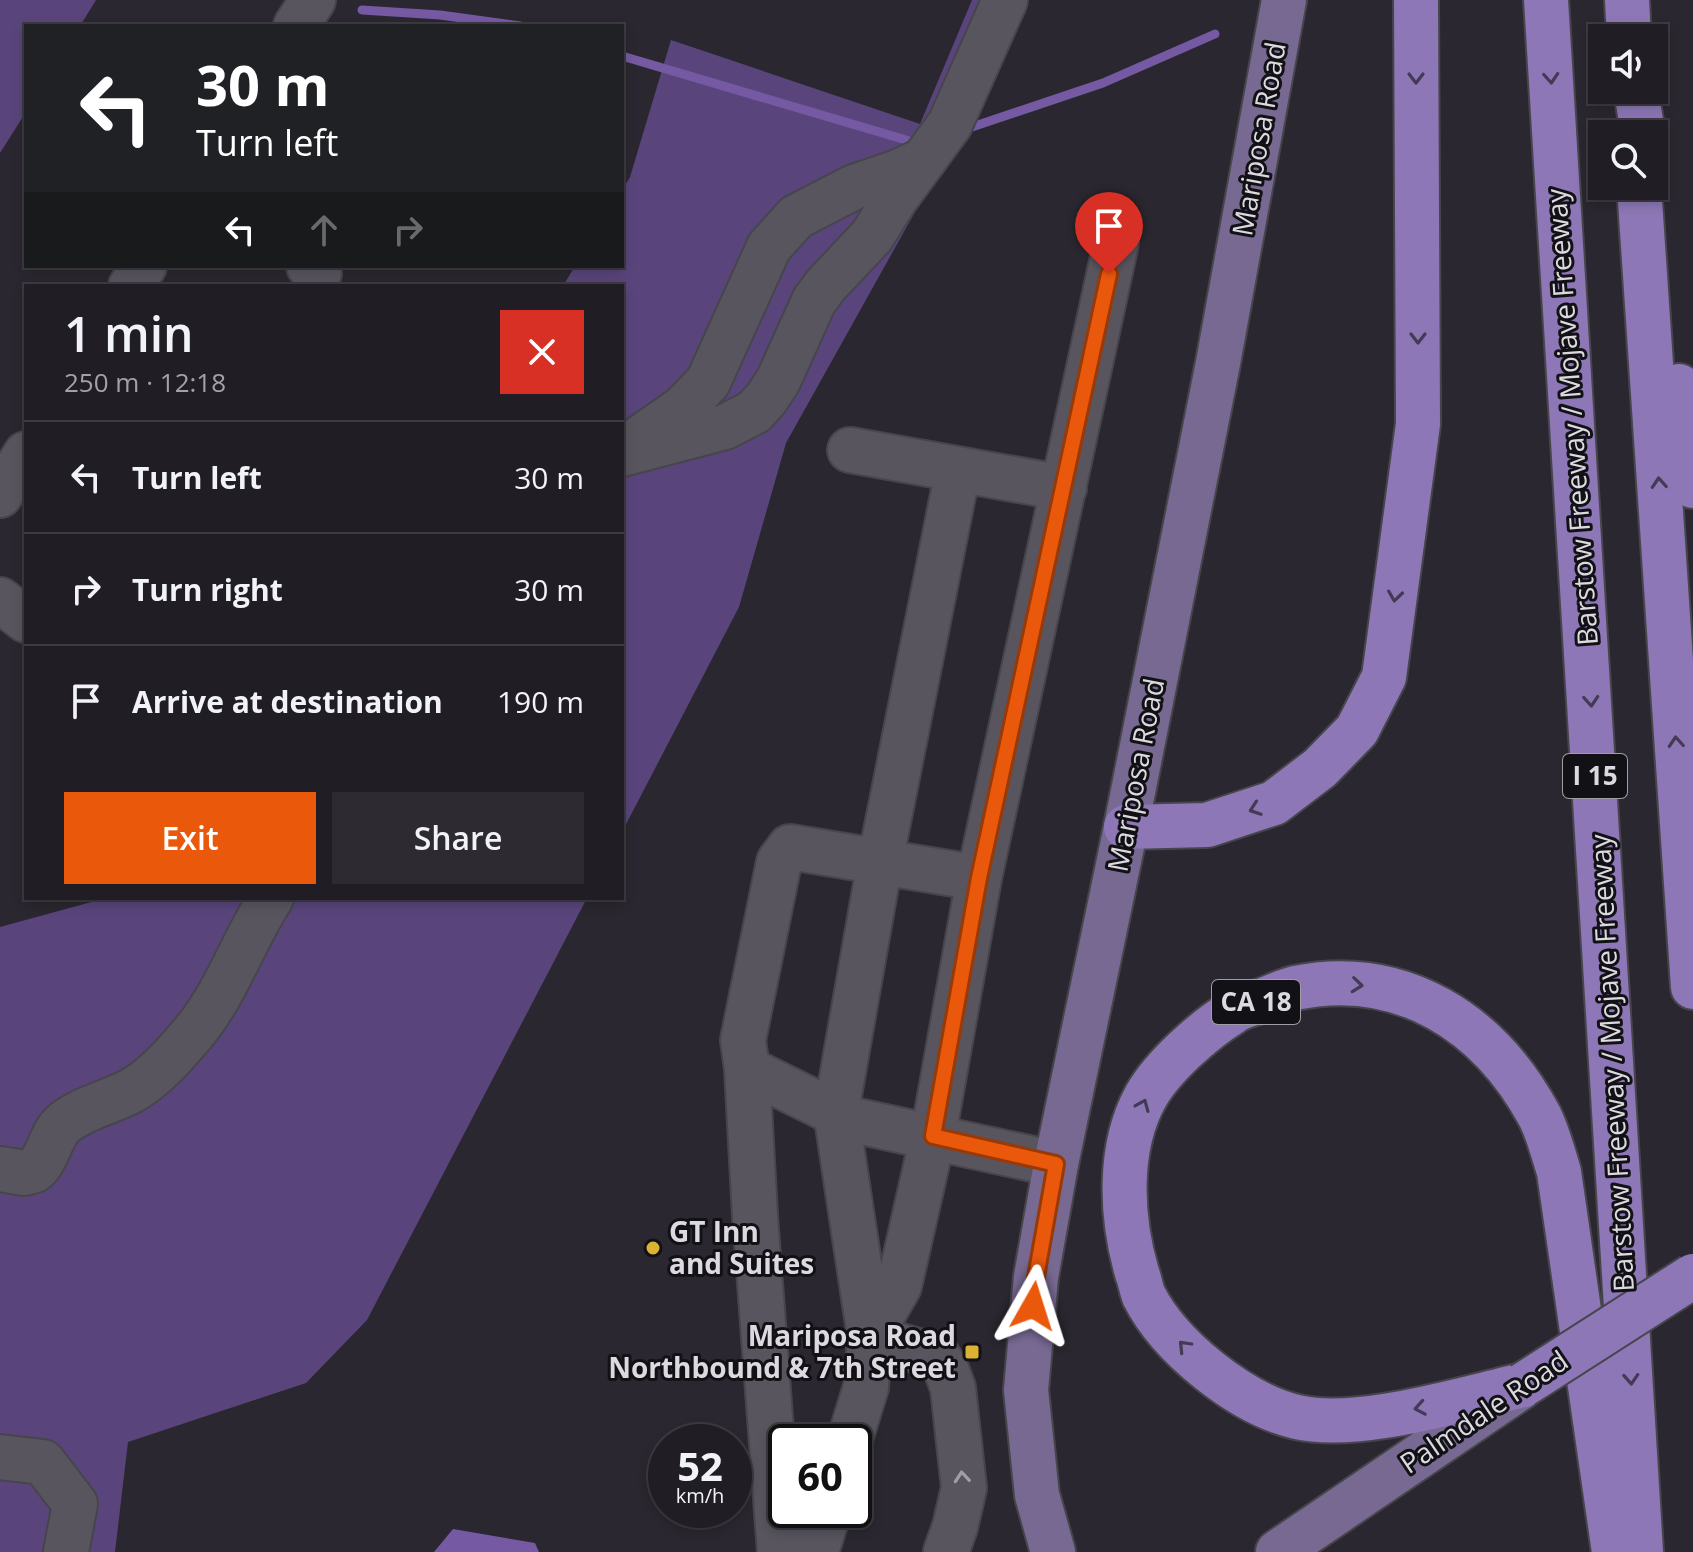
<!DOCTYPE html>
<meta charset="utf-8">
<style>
body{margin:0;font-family:"Open Sans",sans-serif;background:#2d2a31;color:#f1f3f6;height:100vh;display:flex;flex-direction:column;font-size:30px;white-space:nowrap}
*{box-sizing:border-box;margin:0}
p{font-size:26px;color:#a2a2a6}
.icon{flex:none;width:44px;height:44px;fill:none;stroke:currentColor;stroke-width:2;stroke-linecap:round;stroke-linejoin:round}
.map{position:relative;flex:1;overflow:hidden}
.sheet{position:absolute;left:24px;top:284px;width:600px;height:616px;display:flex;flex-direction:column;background:#201d24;border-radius:0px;box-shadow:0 4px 12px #0003,0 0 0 2px #3d3b41}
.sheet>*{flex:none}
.guide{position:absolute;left:24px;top:24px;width:600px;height:244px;border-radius:0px;box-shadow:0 4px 12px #0003,0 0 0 2px #3d3b41;background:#202124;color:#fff;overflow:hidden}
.buttons{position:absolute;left:1588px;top:24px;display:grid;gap:16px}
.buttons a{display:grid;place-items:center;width:80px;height:80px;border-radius:0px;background:#201d24;box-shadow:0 4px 12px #0003,0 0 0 2px #3d3b41;font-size:40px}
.speed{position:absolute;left:648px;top:1424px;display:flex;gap:16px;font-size:40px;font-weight:700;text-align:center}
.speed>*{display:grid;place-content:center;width:104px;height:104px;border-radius:50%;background:#201d24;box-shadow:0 4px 12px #0003,0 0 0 2px #3d3b41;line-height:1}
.speed small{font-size:20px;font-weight:400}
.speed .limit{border:4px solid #111;border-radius:12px;background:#fff;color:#111}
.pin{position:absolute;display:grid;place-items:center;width:68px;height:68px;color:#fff;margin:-82px -34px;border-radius:50% 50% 50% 0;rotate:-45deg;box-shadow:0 0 8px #0007}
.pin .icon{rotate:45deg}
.me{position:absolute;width:88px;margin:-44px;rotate:6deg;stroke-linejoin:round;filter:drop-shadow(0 0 6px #0008)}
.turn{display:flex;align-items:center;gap:28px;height:168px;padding:0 40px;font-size:36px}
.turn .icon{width:104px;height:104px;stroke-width:2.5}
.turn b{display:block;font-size:56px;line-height:68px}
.lanes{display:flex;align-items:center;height:76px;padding:0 40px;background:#0003;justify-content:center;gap:40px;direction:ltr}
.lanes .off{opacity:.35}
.round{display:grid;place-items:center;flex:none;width:84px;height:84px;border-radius:0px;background:#2d2a31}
.summary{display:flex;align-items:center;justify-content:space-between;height:136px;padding:0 40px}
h1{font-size:48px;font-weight:600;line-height:60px}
.button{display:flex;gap:16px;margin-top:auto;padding:16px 40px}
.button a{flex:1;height:92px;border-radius:0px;background:#ea580c;color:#fff;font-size:32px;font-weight:600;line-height:92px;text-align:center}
.button a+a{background:#2d2a31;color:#f1f3f6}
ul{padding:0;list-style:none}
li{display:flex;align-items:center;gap:24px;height:112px;padding:0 40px;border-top:2px solid #3d3b41}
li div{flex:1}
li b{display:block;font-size:30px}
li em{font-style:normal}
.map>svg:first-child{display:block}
.green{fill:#59457b}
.water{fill:#7559a2}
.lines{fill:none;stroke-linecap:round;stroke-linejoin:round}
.stream{stroke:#7559a2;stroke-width:9}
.minor-casing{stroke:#47454c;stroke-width:48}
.major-casing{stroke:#47454c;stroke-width:48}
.highway-casing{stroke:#47454c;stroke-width:48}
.minor{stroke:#58555f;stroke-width:44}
.major{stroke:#786993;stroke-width:44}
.highway{stroke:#8d77b6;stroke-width:44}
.highway-bridge-casing{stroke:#47454c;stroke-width:48;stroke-linecap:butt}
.highway-bridge{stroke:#8d77b6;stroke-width:44}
.oneway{stroke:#433a55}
.oneway2{stroke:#a19ea6}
.route-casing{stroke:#983908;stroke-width:20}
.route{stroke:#ea580c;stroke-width:14}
.poi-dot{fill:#dbb233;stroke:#121115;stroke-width:3}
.labels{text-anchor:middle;stroke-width:6;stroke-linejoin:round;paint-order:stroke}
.shield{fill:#121115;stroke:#9f9ea3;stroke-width:2}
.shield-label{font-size:26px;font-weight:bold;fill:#dcdae0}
.street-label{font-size:28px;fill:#dcdae0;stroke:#121115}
.poi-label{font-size:28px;font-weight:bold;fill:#dcdae0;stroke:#121115;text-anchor:start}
</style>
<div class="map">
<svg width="1693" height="1552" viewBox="0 0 1693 1552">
<rect width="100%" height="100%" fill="#2a2730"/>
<!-- green -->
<path class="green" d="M0 0H96L80 26H26V112L0 153Z
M972 0H1015L963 126 786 443 739 607 622 832V286H563L575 266H622V190L630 177 671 40 920 124Z
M106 898H587L367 1320 306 1383 128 1442 115 1552H0V927Z"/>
<!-- water -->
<path class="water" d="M453 1529 535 1543 539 1552H434Z"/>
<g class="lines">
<!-- stream -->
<path class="stream" d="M362 10 440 15 520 26
M622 56 913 142 919 141
M960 131 1103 83 1215 34"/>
<!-- minor casing -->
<g class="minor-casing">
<path id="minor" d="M296 26 313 0
M309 266 319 273
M131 286 144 266
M640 438 683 408 708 382 769 247 796 217 854 187 898 172 924 160
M850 450 1064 488
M622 454 725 427 754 412 766 399 778 381 814 301 825 286 872 236 895 199 950 124 1005 0
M0 495 26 454
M0 600 26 620
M979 878 790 847 779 862 743 1040 747 1069 848 1119 1056 1164
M747 1069 755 1216 780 1552
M0 1169 24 1173 35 1170C49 1157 50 1135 64 1123 83 1108 110 1102 131 1091 155 1078 177 1052 194 1032 227 992 243 941 271 898
M849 1442 866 1387 870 1337 836 1112 880 862 958 470
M0 1457 43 1462 75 1504 66 1552
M816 1552 829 1510
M946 1552 955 1527 964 1488 953 1388 946 1369 938 1357 870 1337 899 1286 933 1136 979 878 1116 243"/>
</g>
<!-- major casing -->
<g class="major-casing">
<path id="major" d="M1053 1552 1037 1495 1026 1390 1036 1277 1056 1164 1126 827 1218 363 1284 0
M1278 1552 1521 1387"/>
</g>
<!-- highway casing -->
<g class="highway-casing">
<path id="highway" d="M1546 0 1641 1552
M1627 0 1629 38
M1636 90 1643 134
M1639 186 1693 987
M1679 386 1693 486
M1126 827 1207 825 1274 803 1320 768 1357 730 1384 677 1418 424 1416 0
M1523 1385C1461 1399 1359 1431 1297 1417 1241 1404 1170 1347 1144 1296 1141 1289 1140 1280 1137 1273 1121 1218 1117 1148 1146 1096 1163 1066 1204 1030 1233 1012 1241 1006 1252 1004 1261 1001 1272 997 1283 991 1295 988 1402 966 1489 1023 1539 1115 1548 1132 1553 1153 1559 1172L1614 1552"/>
</g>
<!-- minor -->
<use href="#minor" class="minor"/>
<!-- major -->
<use href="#major" class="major"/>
<!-- highway -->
<use href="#highway" class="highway"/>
<!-- highway-bridge casing -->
<g class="highway-bridge-casing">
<path id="highway-bridge" d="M1523 1385 1693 1276"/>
</g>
<!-- highway-bridge -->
<use href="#highway-bridge" class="highway-bridge"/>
</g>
<!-- one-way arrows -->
<defs><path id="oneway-chevron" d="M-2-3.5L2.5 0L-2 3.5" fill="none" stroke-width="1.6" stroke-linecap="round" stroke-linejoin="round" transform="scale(2)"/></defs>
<g class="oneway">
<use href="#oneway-chevron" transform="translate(1416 78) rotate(90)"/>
<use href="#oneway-chevron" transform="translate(1551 78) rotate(86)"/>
<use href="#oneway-chevron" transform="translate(1418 338) rotate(90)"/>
<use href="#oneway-chevron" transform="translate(1659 483) rotate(-94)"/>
<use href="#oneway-chevron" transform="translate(1395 596) rotate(98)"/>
<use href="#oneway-chevron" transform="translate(1591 701) rotate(86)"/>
<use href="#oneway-chevron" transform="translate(1676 742) rotate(-94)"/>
<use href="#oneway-chevron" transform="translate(1255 809) rotate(161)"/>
<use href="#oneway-chevron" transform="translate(1357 985) rotate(6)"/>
<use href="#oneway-chevron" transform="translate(1143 1105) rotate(-67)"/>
<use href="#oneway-chevron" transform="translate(1184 1346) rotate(-134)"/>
<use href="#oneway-chevron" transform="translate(1631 1379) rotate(87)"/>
<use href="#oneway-chevron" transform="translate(1420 1408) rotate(170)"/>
</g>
<use class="oneway2" href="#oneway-chevron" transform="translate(962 1477) rotate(-95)"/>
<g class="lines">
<!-- route casing -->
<g class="route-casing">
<path id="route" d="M1033 1306 1036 1277 1056 1164 933 1136 979 878 1109 274"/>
</g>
<!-- route -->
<use href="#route" class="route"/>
</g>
<!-- markers -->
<g class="poi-dot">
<circle cx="653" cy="1248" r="8"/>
<rect x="964" y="1344" width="16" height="16" rx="4"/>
</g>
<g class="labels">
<!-- shield labels -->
<g class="shield">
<rect x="1563" y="754" width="64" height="44" rx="6"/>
<rect x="1212" y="980" width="88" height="44" rx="6"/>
</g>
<g class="shield-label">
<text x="1595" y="785">I 15</text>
<text x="1256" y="1011">CA 18</text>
</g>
<!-- street labels -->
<g class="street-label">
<text transform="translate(1259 139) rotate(-80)" y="10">Mariposa Road</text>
<text transform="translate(1572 417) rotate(-94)" y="10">Barstow Freeway / Mojave Freeway</text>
<text transform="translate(1136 775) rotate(-79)" y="10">Mariposa Road</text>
<text transform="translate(1612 1063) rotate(-93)" y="10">Barstow Freeway / Mojave Freeway</text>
<text transform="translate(1484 1412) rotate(-34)" y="10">Palmdale Road</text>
</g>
<!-- poi labels -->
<g class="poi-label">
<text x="669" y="1242">GT Inn<tspan x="669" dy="32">and Suites</tspan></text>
<text x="956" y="1346" text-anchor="end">Mariposa Road<tspan x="956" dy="32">Northbound &amp; 7th Street</tspan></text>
</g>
</g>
</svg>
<div class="buttons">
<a><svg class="icon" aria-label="sound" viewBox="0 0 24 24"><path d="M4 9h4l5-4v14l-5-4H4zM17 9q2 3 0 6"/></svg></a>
<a><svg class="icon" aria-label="search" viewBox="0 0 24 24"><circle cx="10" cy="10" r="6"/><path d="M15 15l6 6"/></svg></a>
</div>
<div class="speed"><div>52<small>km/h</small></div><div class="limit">60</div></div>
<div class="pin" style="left:1109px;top:274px;background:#d93025"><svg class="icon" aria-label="arrive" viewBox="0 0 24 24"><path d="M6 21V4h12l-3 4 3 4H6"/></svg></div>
<svg class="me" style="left:1033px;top:1306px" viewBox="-20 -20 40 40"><path d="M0-17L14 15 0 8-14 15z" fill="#ea580c" stroke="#fff" stroke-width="4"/></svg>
<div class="guide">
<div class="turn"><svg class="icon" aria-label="left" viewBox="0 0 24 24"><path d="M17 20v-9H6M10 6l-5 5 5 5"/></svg><div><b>30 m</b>Turn left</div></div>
<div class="lanes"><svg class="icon" aria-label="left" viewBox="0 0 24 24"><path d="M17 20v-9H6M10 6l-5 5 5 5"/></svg><svg class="icon off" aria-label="ahead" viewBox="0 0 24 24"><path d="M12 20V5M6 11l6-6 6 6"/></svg><svg class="icon off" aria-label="right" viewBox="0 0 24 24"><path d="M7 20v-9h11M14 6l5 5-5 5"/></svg></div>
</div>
<section class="sheet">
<div class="summary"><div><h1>1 min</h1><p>250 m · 12:18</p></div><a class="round" style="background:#d93025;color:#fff"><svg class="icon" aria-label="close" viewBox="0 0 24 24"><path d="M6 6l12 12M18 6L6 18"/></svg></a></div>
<ul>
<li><svg class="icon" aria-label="left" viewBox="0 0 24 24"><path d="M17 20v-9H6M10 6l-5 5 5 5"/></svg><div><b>Turn left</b></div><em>30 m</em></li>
<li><svg class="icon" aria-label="right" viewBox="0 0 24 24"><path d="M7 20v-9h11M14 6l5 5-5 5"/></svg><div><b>Turn right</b></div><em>30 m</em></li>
<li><svg class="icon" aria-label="arrive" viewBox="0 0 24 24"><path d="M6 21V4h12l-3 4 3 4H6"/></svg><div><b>Arrive at destination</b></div><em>190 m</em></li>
</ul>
<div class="button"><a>Exit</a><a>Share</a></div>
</section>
</div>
